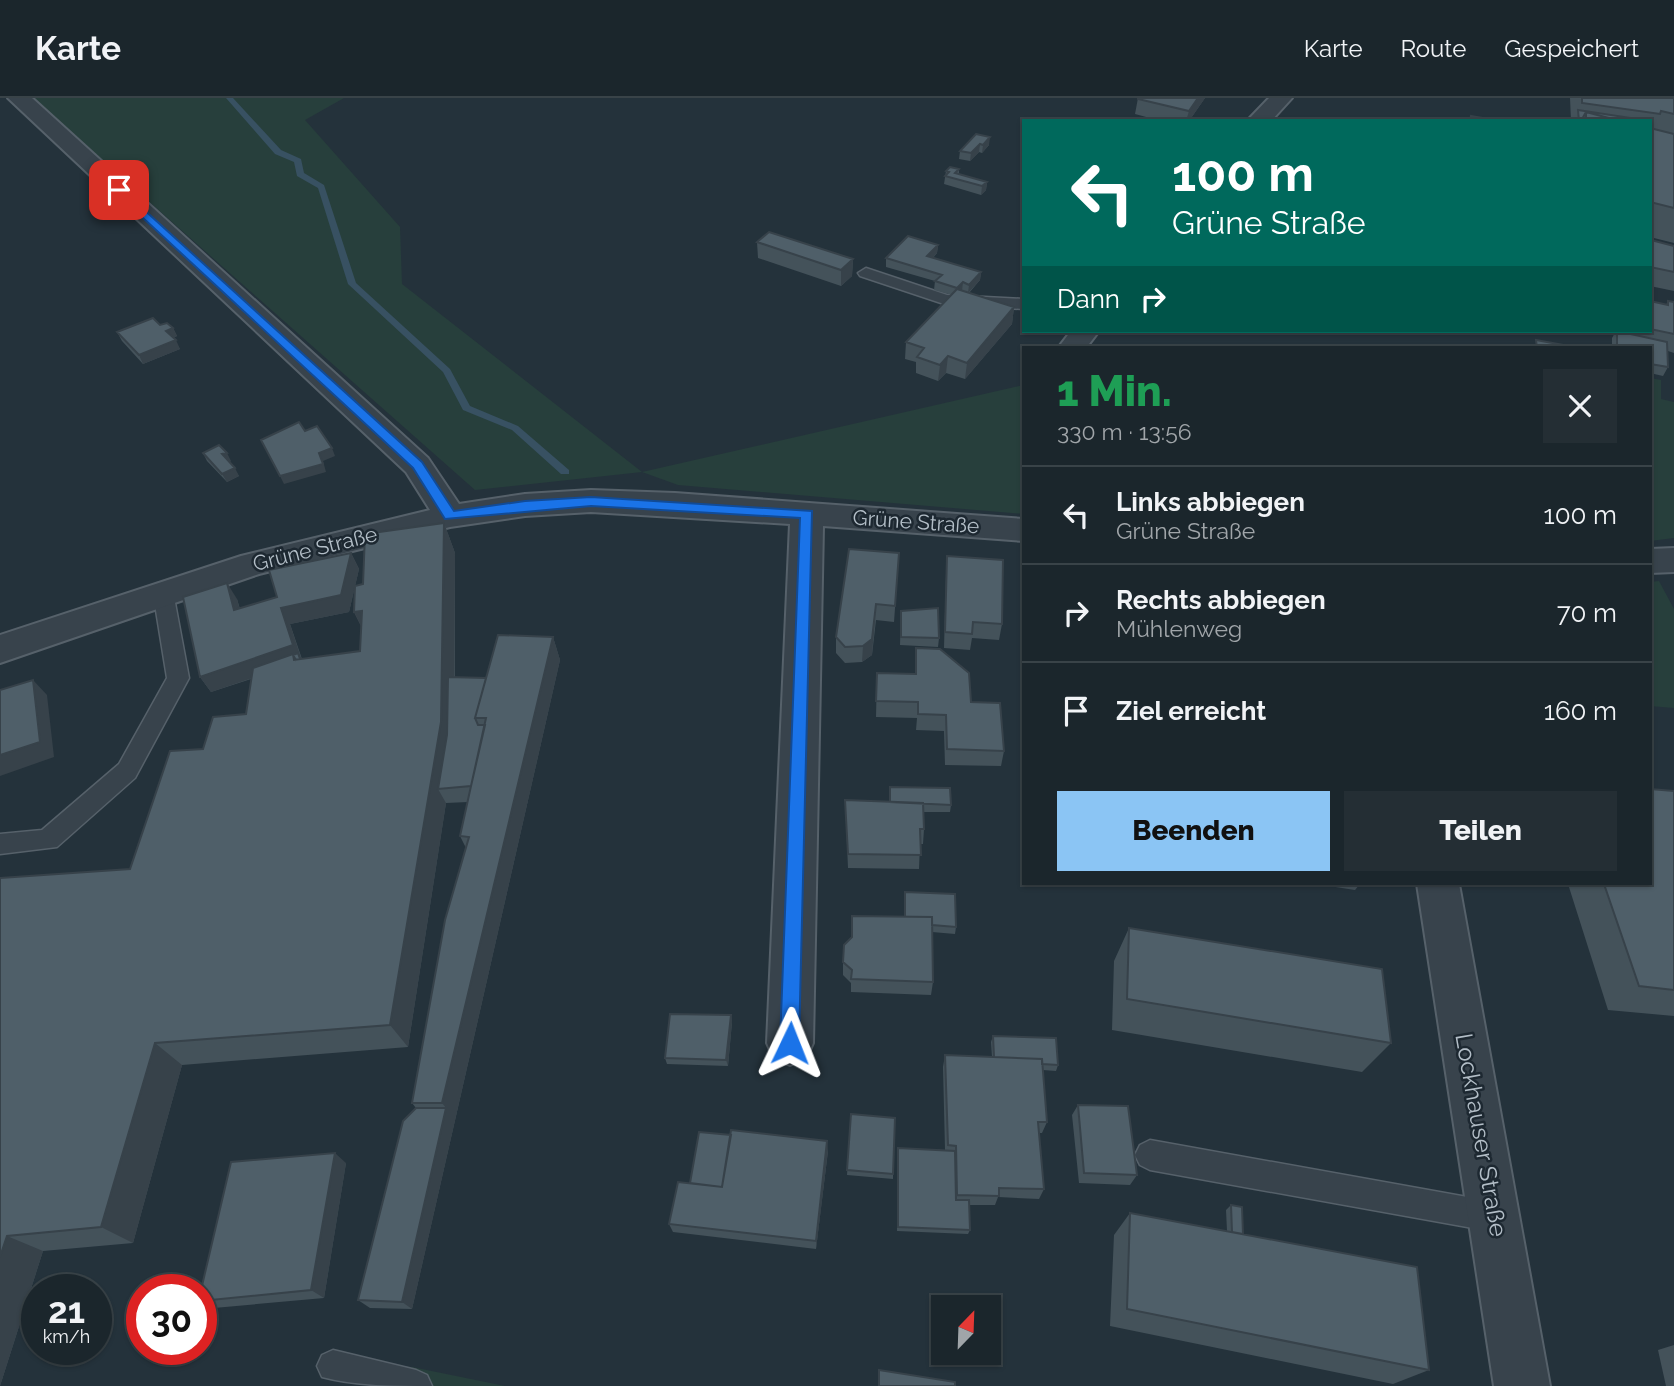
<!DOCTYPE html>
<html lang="de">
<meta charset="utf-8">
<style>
body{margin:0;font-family:Raleway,sans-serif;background:#242e34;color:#f1f3f6;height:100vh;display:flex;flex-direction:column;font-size:26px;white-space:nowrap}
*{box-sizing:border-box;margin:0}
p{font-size:23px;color:#a0a5a9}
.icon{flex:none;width:38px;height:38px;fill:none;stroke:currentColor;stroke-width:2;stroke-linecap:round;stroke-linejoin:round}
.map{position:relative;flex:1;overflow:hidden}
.sheet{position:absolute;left:1022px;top:248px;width:630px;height:539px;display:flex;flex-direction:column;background:#1b262c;border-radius:0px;box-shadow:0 2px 5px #0004,0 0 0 2px #394348}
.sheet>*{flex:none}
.top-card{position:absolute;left:1022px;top:21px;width:630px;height:214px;border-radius:0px;box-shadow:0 2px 5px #0004,0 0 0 2px #394348;background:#00695c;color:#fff;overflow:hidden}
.needle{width:46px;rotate:23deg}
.buttons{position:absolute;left:931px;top:1197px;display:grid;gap:14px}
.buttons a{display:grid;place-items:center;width:70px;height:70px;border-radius:0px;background:#1b262c;box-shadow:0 2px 5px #0004,0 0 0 2px #394348;font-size:35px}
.speed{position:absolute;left:21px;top:1176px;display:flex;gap:14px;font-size:35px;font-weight:700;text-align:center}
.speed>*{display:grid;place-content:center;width:91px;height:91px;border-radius:50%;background:#1b262c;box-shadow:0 2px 5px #0004,0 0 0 2px #394348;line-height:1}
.speed small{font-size:18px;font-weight:400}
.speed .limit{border:10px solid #d22;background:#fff;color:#111}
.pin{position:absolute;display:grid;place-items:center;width:60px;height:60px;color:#fff;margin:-30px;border-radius:14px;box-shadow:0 4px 10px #0006}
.me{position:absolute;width:77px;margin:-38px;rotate:2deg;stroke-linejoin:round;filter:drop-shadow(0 0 5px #0008)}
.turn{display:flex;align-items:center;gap:24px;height:147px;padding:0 35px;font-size:32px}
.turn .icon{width:91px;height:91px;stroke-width:2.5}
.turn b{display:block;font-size:49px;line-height:60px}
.then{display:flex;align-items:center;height:66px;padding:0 35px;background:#0003;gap:14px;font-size:26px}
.round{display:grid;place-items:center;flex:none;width:74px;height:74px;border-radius:0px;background:#242e34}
.overview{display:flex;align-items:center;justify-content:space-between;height:119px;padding:0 35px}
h1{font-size:42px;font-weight:800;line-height:52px;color:#1e9e55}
.action{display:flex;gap:14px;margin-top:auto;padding:14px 35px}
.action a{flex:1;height:80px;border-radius:0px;background:#8bc5f4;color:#111;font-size:28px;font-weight:800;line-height:80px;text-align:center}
.action a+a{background:#242e34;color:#f1f3f6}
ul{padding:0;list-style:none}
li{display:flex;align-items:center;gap:21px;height:98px;padding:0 35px;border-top:2px solid #394348}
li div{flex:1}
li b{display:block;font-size:26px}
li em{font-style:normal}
header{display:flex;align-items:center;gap:42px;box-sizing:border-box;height:98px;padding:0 35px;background:#1b262c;border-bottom:2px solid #394348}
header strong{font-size:33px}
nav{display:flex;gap:38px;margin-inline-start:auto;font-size:24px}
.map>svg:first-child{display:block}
.green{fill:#273f3c}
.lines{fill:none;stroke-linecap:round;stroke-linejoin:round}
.stream{fill:#385162;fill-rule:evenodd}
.service-casing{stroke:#56616a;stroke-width:3}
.minor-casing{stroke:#56616a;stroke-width:4}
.tertiary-casing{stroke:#56616a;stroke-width:4}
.service{fill:#38434c;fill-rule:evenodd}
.minor{fill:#38434c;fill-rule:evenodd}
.tertiary{fill:#38434c;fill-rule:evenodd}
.wall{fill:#44525a}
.shaded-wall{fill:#37424a}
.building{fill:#4f5f69;stroke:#37424a;stroke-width:2}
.route{fill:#1a73e8;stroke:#114b97;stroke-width:2}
.labels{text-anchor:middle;stroke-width:5;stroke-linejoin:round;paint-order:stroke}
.street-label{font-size:21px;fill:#b3bec7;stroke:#1d2831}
.near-street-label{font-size:24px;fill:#b3bec7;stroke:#1d2831}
</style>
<header>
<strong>Karte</strong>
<nav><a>Karte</a><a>Route</a><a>Gespeichert</a></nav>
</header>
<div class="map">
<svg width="1674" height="1288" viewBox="0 0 1674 1288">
<rect width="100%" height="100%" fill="#24323b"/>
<!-- green -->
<path class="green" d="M32 0H344L305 22 400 129 402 186 642 374 1024 287V416L678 387 642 374 475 392Z
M1650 280 1661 282V301L1674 304V440L1650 443Z
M1659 483 1674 511V610L1650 608V484Z
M412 1269 505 1288H399Z"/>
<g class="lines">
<!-- stream -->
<path class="stream" d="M226 0H233L281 52 301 61 304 75 324 87 356 185 450 271 470 308 518 328 569 372V376H561L512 332 463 312 443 274 348 186 318 90 297 78 294 64 275 56Z"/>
<!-- service casing -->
<g class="service-casing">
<path id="service" d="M866 170 947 197 1024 201V211L947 207 860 178 858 175Z
M163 487 170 489 173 494 189 580 135 680 57 749 0 756V736L42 732 119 666 167 580 153 494 156 489Z
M1150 1042 1495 1104 1506 1108 1510 1119 1506 1130 1495 1134 1150 1072 1140 1067 1135 1057 1140 1047Z
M333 1252 416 1272 427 1277 432 1288C396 1288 356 1288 322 1279L317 1268 322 1257Z"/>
</g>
<!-- minor casing -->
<g class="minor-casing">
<path id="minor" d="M8 0H32L428 360 459 406 525 396 591 392 675 395 1024 421V443L823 428 813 945 806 961 790 967 774 961 767 945 790 426 591 414 525 418 450 429 259 476 0 565V537L241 458 430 412 406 374Z
M1269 0H1292L1271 23H1247Z
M1071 233H1099L1086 250H1058Z"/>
</g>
<!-- tertiary casing -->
<g class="tertiary-casing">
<path id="tertiary" d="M1674 450V474L1650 475V451Z
M1417 786H1459L1550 1288H1494Z"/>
</g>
<!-- service -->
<use href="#service" class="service"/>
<!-- minor -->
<use href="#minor" class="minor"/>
<!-- tertiary -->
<use href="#tertiary" class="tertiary"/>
</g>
<!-- wall -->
<path class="wall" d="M1138 0H1205L1189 23H1161L1135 16Z
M1570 0H1674V145L1650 139V23H1571Z
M976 36 989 47 982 55 979 54 970 63 959 61 960 53Z
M959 71V76L987 84 986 92 981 97 944 86 946 73Z
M1651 142 1674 148V193L1650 188V144Z
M757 144 853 161 852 178 841 188 758 160Z
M938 147 937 155 933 160 981 174 980 182 969 195 1014 209 1012 226 965 281 946 275 938 283 916 275V264L905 261 906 244 952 197 934 192 935 183 886 169V160Z
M1650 203 1666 207 1668 203 1674 204V255L1668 253V269L1663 278 1650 275V250H1612V240L1616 233 1626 234V233H1650Z
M160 227 173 230 177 238 173 240 180 251 143 266 122 243 117 234Z
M203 355 231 363 229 364 239 378 227 384 207 363Z
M444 425 455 455V579L486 580 553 539 560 562 412 1211 370 1210 358 1202 416 1010 412 1005 466 750 460 738 468 704 446 705 408 949 182 967 133 1145 43 1153 0 1288V780L130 771 203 651 246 616 251 581 211 594 200 579 237 501 240 511 277 499 351 455 359 471 349 514 290 526 302 561 360 553 361 528 354 514 363 486Z
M899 455 894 524 876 522 872 557 862 564 845 565 836 555V539Z
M947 458 1002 526 999 542 972 540 970 552 944 550 946 475Z
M901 513 939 540 938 549 900 547Z
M916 550 971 604 1004 653 1001 668 945 667 944 633 916 632 917 620 876 619 877 575 915 576Z
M1674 693V918L1608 912 1568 786H1650Z
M845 702 951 707 950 714H924V731L923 746H920L919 771 848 770Z
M1316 786H1360L1355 792Z
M905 794 956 829 955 836 932 834 933 884 931 897 851 894V885L843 877V864L905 819Z
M1129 830 1391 945 1362 974 1112 932 1114 863Z
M731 917 732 924 728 968 667 966 665 960Z
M993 938 1058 967 1056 973 1043 972 1047 1024 1042 1035H1039L1044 1091 1039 1101 998 1099 995 1107H969L970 1132 968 1136 897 1133 898 1050 945 1052 943 969 945 957 992 959 991 944Z
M1078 1007 1137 1077 1130 1087 1079 1085 1072 1017Z
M851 1016 893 1076V1081L847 1077Z
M828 1053 816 1151 673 1134 669 1126Z
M346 1065 324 1200 214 1210 201 1205V1192Z
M1231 1107 1243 1136 1429 1272 1393 1286 1110 1228 1114 1137 1130 1115 1227 1133 1226 1112Z
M1674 1247V1288H1666L1658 1252Z"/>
<!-- shaded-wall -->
<path class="shaded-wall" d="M1198 0H1205L1189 23H1186L1189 13Z
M990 39 989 47 982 55 983 47Z
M980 46 979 54 970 63 971 55Z
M987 84 986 92 981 97 982 88Z
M938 147 937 155 927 166V158Z
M853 161 852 178 841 188V172Z
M981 174 980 182 968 195 969 187Z
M963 184 962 193 957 198V190Z
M1014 209 1012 226 965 281 967 265Z
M173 230 177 238 171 241 166 233Z
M176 242 180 251 143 266 139 257Z
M948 258 946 275 938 283 940 267Z
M332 350 335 358 323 363 326 374 284 386 280 378 319 355Z
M227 355 231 363 227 365 222 356Z
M235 370 239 378 227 384 222 376Z
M444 425 455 455 454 652 438 691 446 705 408 949 390 927Z
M351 455 359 471 349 514 290 526 311 591 296 565 211 594 200 579 281 510Z
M227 485 237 501 244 528 234 512Z
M876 506 872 557 862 564 863 548Z
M362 513 369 544 354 514Z
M553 539 560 562 412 1211 402 1204 446 1010 442 1005Z
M33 582 47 597 54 659 0 678V657Z
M731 917 732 924 728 968 726 962Z
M155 945 182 967 133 1145 101 1129Z
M827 1043 828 1053 816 1151V1143Z
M335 1055 346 1065 324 1200 311 1192Z
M7 1138 43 1153 0 1288V1159Z"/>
<!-- building -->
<path class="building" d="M1138 0H1198L1189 13 1138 1Z
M1582 0H1674V16L1661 13 1660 16 1582 5Z
M1578 12 1631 20V23H1620L1586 14 1581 23H1579Z
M1586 14 1620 23H1586Z
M1471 18 1500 23H1470Z
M1650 30 1674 36V110L1650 104Z
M976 36 990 39 983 47 980 46 971 55 960 53Z
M950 69 959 71 955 75 987 84 982 88 945 78 949 74 946 73Z
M769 134 853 161 841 172 757 144Z
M908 138 938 147 927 158 981 174 969 187 963 184 957 190 935 183 942 177 886 160Z
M1651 142 1674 148V174L1650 169Z
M957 191 1014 209 967 265 948 258 940 267 917 259 924 250 906 244Z
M1650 203 1668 207V203L1674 204V236L1650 231Z
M153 220 160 227 167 225 173 230 166 233 176 242 139 257 117 234Z
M1617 233 1667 244 1668 269 1650 266V250H1617Z
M1536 242 1580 250H1537Z
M299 324 305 333 317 328 332 350 319 355 323 366 280 378 261 342Z
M219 347 227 355 222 356 235 370 222 376 203 355Z
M444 425 441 624 390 927 155 945 101 1129 7 1138 0 1159V780L130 771 170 653 203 651 213 619 246 616 253 570 293 556 294 562 360 553 362 513 354 514 355 488 363 486 365 436Z
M849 451 899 455 895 508 876 506 872 541 863 548 845 549 836 539Z
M351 455 341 497 281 510 293 547 200 579 183 499 227 485 234 512 277 499 269 472Z
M947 458 1003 462 1002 526 973 524 972 536 945 534Z
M938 510 939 540 901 539V513Z
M498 537 553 539 442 1005H412L445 822 469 739 460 738 486 620H475Z
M916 550 940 551 969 575 971 604 1000 605 1004 653 947 651 946 617 918 616V604L876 603 877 575 916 576Z
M298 555 300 561 296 562 293 557Z
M448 579 486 580 475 620 478 627H485L471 688 438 691 447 637Z
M33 582 40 644 0 657V592Z
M890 689 950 690 951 707 890 704Z
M1650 691 1674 693V892L1639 888 1604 786H1650Z
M845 702 923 705 924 731H920L921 757 848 756Z
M905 794 955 796 956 829 932 827V819H905Z
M852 818 932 819 933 884 851 881 852 872 843 864 844 847 852 839Z
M1129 830 1382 871 1391 945 1127 901Z
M670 916 731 917 726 962 665 960Z
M993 938 1056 940 1058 967 1042 966V961L994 959Z
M945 957 1042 961 1047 1024H1038L1044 1091 999 1090V1098L957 1097 956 1048 948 1047Z
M1078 1007 1128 1008 1137 1077 1084 1075Z
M416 1010H446L402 1204 358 1202 403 1023Z
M851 1016 895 1020 893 1076 847 1072Z
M731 1032 827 1043 816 1143 669 1126 678 1084 722 1089Z
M699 1034 731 1037 722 1089 690 1085Z
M898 1050 955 1053 956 1102H969L970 1132 898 1129Z
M335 1055 311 1192 201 1203V1192L231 1064Z
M1231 1107 1242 1109 1243 1136 1232 1134Z
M1130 1115 1417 1169 1429 1272 1127 1211Z
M879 1272 955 1284V1288H879Z"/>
<!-- route -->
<path class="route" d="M119 89 422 364 454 413 525 403 591 399 812 413 799 945 797 951 790 954 783 951 780 945 800 420 591 408 445 421 413 370 115 94Z"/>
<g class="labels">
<!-- street labels -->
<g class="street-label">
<text transform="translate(916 424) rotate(4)" y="7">Grüne Straße</text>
<text transform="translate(315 451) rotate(-14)" y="7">Grüne Straße</text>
</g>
<!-- near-street labels -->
<g class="near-street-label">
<text transform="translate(1481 1037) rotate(80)" y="8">Lockhauser Straße</text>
</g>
</g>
</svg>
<div class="buttons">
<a><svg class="needle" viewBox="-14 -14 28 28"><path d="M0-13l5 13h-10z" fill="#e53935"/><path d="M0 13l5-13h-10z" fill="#a0a5a9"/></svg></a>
</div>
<div class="speed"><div>21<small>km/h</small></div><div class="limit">30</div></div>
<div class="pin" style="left:119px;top:92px;background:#d93025"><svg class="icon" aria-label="arrive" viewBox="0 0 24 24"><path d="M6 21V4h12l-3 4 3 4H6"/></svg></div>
<svg class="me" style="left:790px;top:945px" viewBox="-20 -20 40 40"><path d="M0-17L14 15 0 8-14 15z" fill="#1a73e8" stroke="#fff" stroke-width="4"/></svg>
<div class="top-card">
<div class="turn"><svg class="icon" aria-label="left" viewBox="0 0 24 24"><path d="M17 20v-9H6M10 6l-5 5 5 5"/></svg><div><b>100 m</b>Grüne Straße</div></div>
<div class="then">Dann<svg class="icon" aria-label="right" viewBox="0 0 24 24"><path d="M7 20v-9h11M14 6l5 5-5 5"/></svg></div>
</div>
<section class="sheet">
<div class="overview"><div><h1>1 Min.</h1><p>330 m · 13:56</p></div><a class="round"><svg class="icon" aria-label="close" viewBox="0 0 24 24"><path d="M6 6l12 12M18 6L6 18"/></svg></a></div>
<ul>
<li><svg class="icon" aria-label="left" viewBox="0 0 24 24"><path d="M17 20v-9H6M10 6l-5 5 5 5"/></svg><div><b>Links abbiegen</b><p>Grüne Straße</p></div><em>100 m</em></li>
<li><svg class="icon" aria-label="right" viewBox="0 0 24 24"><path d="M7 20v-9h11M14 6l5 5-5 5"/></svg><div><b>Rechts abbiegen</b><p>Mühlenweg</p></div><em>70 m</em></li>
<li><svg class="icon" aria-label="arrive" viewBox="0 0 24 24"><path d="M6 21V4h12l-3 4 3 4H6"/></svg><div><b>Ziel erreicht</b></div><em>160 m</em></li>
</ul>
<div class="action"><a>Beenden</a><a>Teilen</a></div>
</section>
</div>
